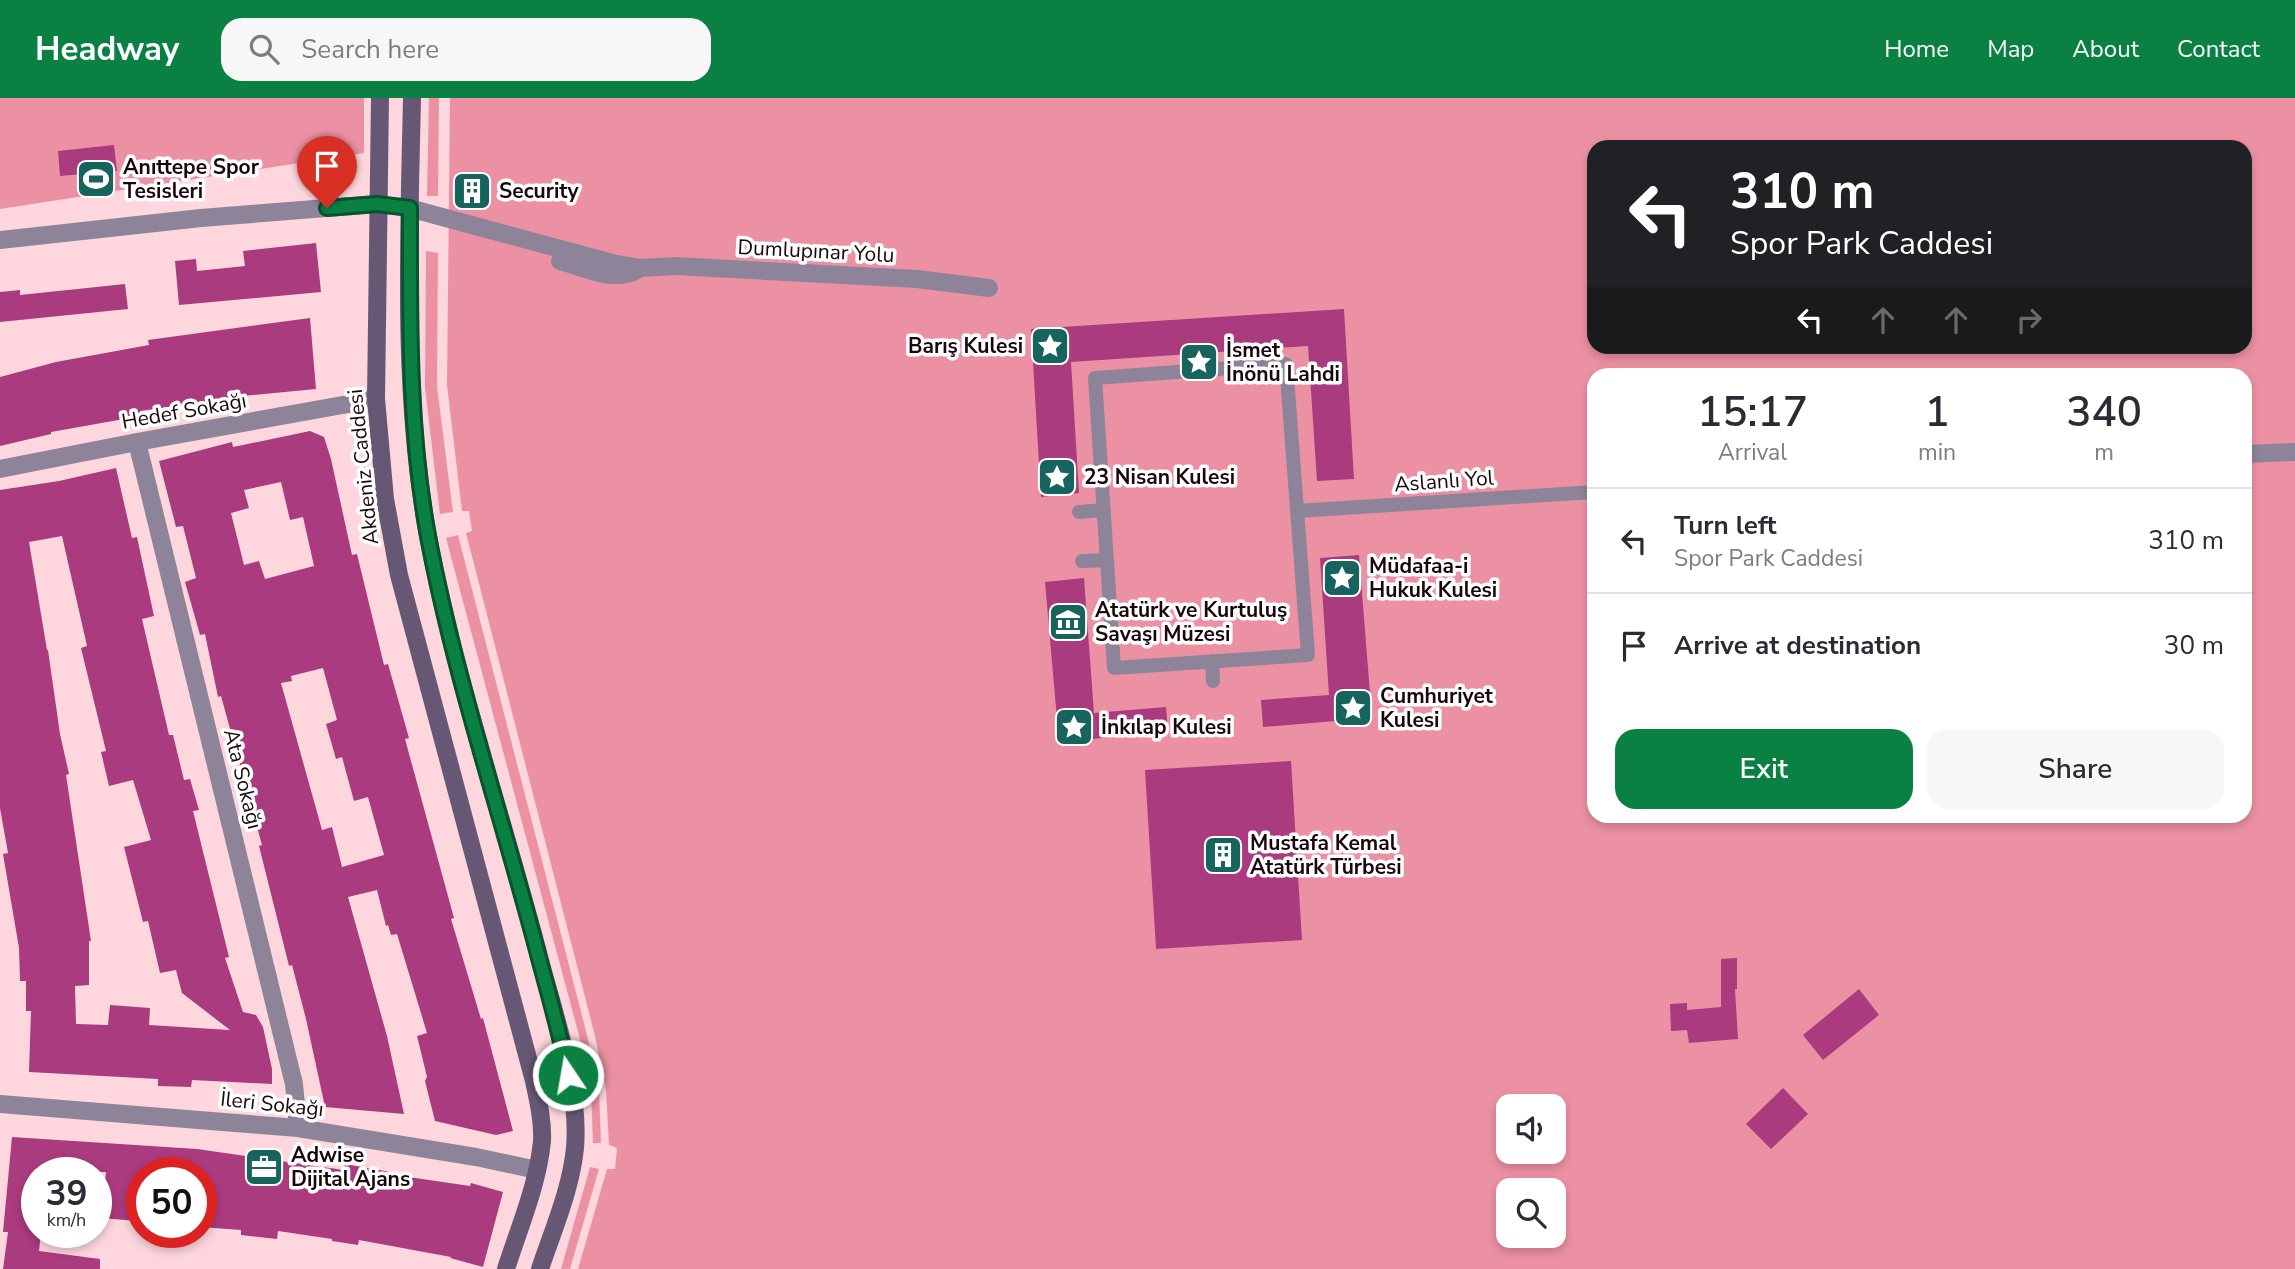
<!DOCTYPE html>
<meta charset="utf-8">
<style>
body{margin:0;font-family:"Nunito Sans",sans-serif;background:#f7f7f7;color:#2b2b33;height:100vh;display:flex;flex-direction:column;font-size:26px;white-space:nowrap}
*{box-sizing:border-box;margin:0}
p{font-size:23px;color:#7c7c81}
.icon{flex:none;width:38px;height:38px;fill:none;stroke:currentColor;stroke-width:2;stroke-linecap:round;stroke-linejoin:round}
.map{position:relative;flex:1;overflow:hidden}
.details{position:absolute;left:1587px;top:270px;width:665px;height:455px;display:flex;flex-direction:column;background:#fff;border-radius:21px;box-shadow:0 4px 10px #0003}
.details>*{flex:none}
.guide{position:absolute;left:1587px;top:42px;width:665px;height:214px;border-radius:21px;box-shadow:0 4px 10px #0003;background:#202124;color:#fff;overflow:hidden}
.fabs{position:absolute;left:1496px;top:996px;display:grid;gap:14px}
.fabs a{display:grid;place-items:center;width:70px;height:70px;border-radius:14px;background:#fff;box-shadow:0 4px 10px #0003;font-size:35px}
.speed{position:absolute;left:21px;top:1059px;display:flex;gap:14px;font-size:35px;font-weight:700;text-align:center}
.speed>*{display:grid;place-content:center;width:91px;height:91px;border-radius:50%;background:#fff;box-shadow:0 4px 10px #0003;line-height:1}
.speed small{font-size:18px;font-weight:400}
.speed .limit{border:10px solid #d22;background:#fff;color:#111}
.pin{position:absolute;display:grid;place-items:center;width:60px;height:60px;color:#fff;margin:-72px -30px;border-radius:50% 50% 50% 0;rotate:-45deg;box-shadow:0 0 7px #0007}
.pin .icon{rotate:45deg}
.me{position:absolute;width:77px;margin:-38px;rotate:348deg;stroke-linejoin:round;filter:drop-shadow(0 0 5px #0008)}
.turn{display:flex;align-items:center;gap:24px;height:147px;padding:0 28px;font-size:32px}
.turn .icon{width:91px;height:91px;stroke-width:2.5}
.turn b{display:block;font-size:49px;line-height:60px}
.lanes{display:flex;align-items:center;height:66px;padding:0 28px;background:#0003;justify-content:center;gap:35px;direction:ltr}
.lanes .off{opacity:.35}
.eta{display:flex;justify-content:space-evenly;align-items:center;height:119px;text-align:center}
.eta b{font-size:42px;font-weight:600;line-height:49px}
.button{display:flex;gap:14px;margin-top:auto;padding:14px 28px}
.button a{flex:1;height:80px;border-radius:21px;background:#0b8043;color:#fff;font-size:28px;font-weight:600;line-height:80px;text-align:center}
.button a+a{background:#f7f7f7;color:#2b2b33}
ul{padding:0;list-style:none}
li{display:flex;align-items:center;gap:21px;height:105px;padding:0 28px;border-top:2px solid #e1e1e2}
li div{flex:1}
li b{display:block;font-size:26px}
li em{font-style:normal}
header{display:flex;align-items:center;gap:42px;box-sizing:border-box;height:98px;padding:0 35px;background:#0b8043;color:#fff}
header strong{font-size:33px}
nav{display:flex;gap:38px;margin-inline-start:auto;font-size:24px}
.search{width:490px;height:63px;background:#f7f7f7;display:flex;align-items:center;gap:18px;box-sizing:border-box;padding:0 24px;border-radius:21px;color:#7c7c81;font-size:26px}
.map>svg:first-child{display:block}
.green{fill:#ec91a4;fill-rule:evenodd}
.building{fill:#aa3b7e;fill-rule:evenodd}
.lines{fill:none;stroke-linecap:round;stroke-linejoin:round}
.pedestrian{stroke:#8e8499;stroke-width:14}
.minor{stroke:#8e8499;stroke-width:18}
.tertiary{stroke:#8e8499;stroke-width:18}
.secondary{stroke:#665875;stroke-width:18}
.route-casing{stroke:#07532c;stroke-width:18}
.route{stroke:#0b8043;stroke-width:12}
.labels{text-anchor:middle;stroke-width:7;stroke-linejoin:round;paint-order:stroke}
.poi-label{font-size:21px;font-weight:bold;fill:#1a070b;stroke:#fff;text-anchor:start}
.street-label{font-size:21px;fill:#1a070b;stroke:#fff}
</style>
<header>
<strong>Headway</strong>
<div class="search"><svg class="icon" aria-label="search" viewBox="0 0 24 24"><circle cx="10" cy="10" r="6"/><path d="M15 15l6 6"/></svg>Search here</div>
<nav><a>Home</a><a>Map</a><a>About</a><a>Contact</a></nav>
</header>
<div class="map">
<svg width="2295" height="1171" viewBox="0 0 2295 1171">
<rect width="100%" height="100%" fill="#fdd7dd"/>
<!-- green -->
<path class="green" d="M0 0H364V55L0 111Z
M429 0H439L438 98H427Z
M450 0H2295V1171H578L607 1071H615L617 1050 609 1047 606 992 595 938 466 435 472 433 469 413H462L447 287ZM1594 49H2245V248H1594ZM1594 276H2245V718H1594ZM1508 1008H1554V1054H1508ZM1508 1092H1554V1138H1508Z
M426 153 438 155 437 289 453 414 440 416 425 290Z
M458 437 588 941 599 993 601 1045H593L591 994 581 945 446 440Z
M590 1069 599 1071 570 1171H561Z"/>
<!-- building -->
<path class="building" d="M114 47 117 73 60 78 58 53Z
M466 82 483 86 478 104 461 99Z
M316 145 321 194 179 207 175 163 196 161 197 173 245 168 243 153Z
M125 186 128 211 0 224V194L20 192V197Z
M1344 211 1354 381 1317 383 1308 248 1071 264 1079 395 1041 399 1031 231Z
M310 220 316 291 232 299V300L140 313 141 318 51 334V336L0 348V279L56 264 149 247 148 242Z
M310 333 324 339 331 361 352 457 357 456 384 567 388 566 409 640 405 641 454 820 451 821 481 921 483 920 513 1033 496 1037 435 1023 425 983 427 979 417 938 427 935 397 836 391 837 388 827 386 828 377 792 348 799 387 938 404 1016 325 1009 306 921 292 867 289 868 259 748 262 747 221 598 218 599 205 536 200 537 185 484 196 480 183 428 176 429 159 363 232 344 233 349ZM281 384 290 422 303 419 314 468 265 481 259 463 244 467 231 415 249 410 244 392ZM323 570 337 622 326 626 336 661 342 659 354 703 368 699 384 757 342 769 332 729 322 732 281 585 292 583 291 578Z
M116 370 132 440 137 439 154 518 142 521 169 637H173L184 682 190 681 199 712 193 713 229 859 225 860 243 914 256 917 263 929 272 971V986L192 982 191 989 158 988V981L29 974 31 913H26V883H20L19 850 3 756 8 755 0 710V392L59 383ZM62 438 87 548 81 550 106 653 101 654 109 688 133 682 151 742 124 749 143 824 148 823 160 875 176 872 182 895 230 932 149 927 150 910 110 907 108 927 76 926 75 888 89 887V843H91L66 677 69 676 60 636 48 552H47L29 444Z
M1359 457 1372 620 1263 629 1261 602 1329 597 1320 460Z
M1084 480 1094 615 1166 609 1168 634 1059 644 1045 484Z
M1291 663 1302 842 1156 851 1145 672Z
M1737 860V891H1735L1738 941 1689 945 1687 932 1671 933 1670 906 1687 905V912L1721 909V861Z
M1859 891 1879 917 1823 962 1803 937Z
M1783 990 1808 1016 1771 1051 1746 1026Z
M12 1039 197 1051 344 1072 345 1066 396 1075 395 1077 470 1088 471 1085 503 1094 483 1169 450 1160 451 1159 359 1142 358 1147 332 1143V1141L278 1133 277 1141 241 1137V1132L201 1129V1074H141L137 1123 101 1120 106 1074H37V1134H41L39 1153 100 1161V1171H3L8 1134H3Z"/>
<g class="lines">
<!-- pedestrian -->
<path class="pedestrian" d="M1286 266 1308 557 1114 570 1095 280Z
M1297 413 1594 394
M1079 414 1104 412
M1082 463 1107 462
M1212 563 1213 583"/>
<!-- minor -->
<path class="minor" d="M409 110 616 166 640 170 676 168 917 181 989 190
M560 163C585 170 613 185 637 172
M137 344 294 986 298 1030
M2245 356 2295 354
M0 371 137 344 376 301
M0 1006 298 1030 476 1059 537 1072"/>
<!-- tertiary -->
<path class="tertiary" d="M0 142 201 120 377 106"/>
<!-- secondary -->
<path class="secondary" d="M380 0 376 301 385 401 399 477 534 983C538 1002 543 1023 542 1043 538 1086 519 1130 506 1171
M412 0C409 144 402 296 428 438 455 581 503 720 540 862 555 920 580 989 575 1050 571 1091 553 1132 540 1171"/>
</g>
<g class="lines">
<!-- route casing -->
<g class="route-casing">
<path id="route" d="M327 110 377 106 410 110C410 219 408 330 428 438 455 582 503 721 540 864 550 901 561 939 568 977"/>
</g>
<!-- route -->
<use href="#route" class="route"/>
</g>
<!-- icons -->
<defs>
<g id="stadium-square" transform="scale(2.0125)"><rect x="-9" y="-9" width="18" height="18" rx="4" fill="#17635d" stroke="#fff"/><path d="M0-5a6.5 5 0 1 0 0 10a6.5 5 0 1 0 0-10ZM-3.5-1.8h7v3.6h-7Z" fill="#fff"/></g>
<g id="building-square" transform="scale(2.0125)"><rect x="-9" y="-9" width="18" height="18" rx="4" fill="#17635d" stroke="#fff"/><path d="M-4-6H4V6H1V3H-1V6H-4ZM-2.5-4.3h1.7v1.8h-1.7ZM.8-4.3h1.7v1.8H.8ZM-2.5-1h1.7V.8h-1.7ZM.8-1h1.7V.8H.8Z" fill="#fff"/></g>
<g id="sight-square" transform="scale(2.0125)"><rect x="-9" y="-9" width="18" height="18" rx="4" fill="#17635d" stroke="#fff"/><path d="M0-6L1.8-2.2L6-1.7L2.9 1.2L3.7 5.4L0 3.3L-3.7 5.4L-2.9 1.2L-6-1.7L-1.8-2.2Z" fill="#fff"/></g>
<g id="museum-square" transform="scale(2.0125)"><rect x="-9" y="-9" width="18" height="18" rx="4" fill="#17635d" stroke="#fff"/><path d="M0-6L6-3V-2H-6V-3ZM-5-1h2V3h-2ZM-1-1h2V3h-2ZM3-1h2V3H3ZM-6 4H6V6H-6Z" fill="#fff"/></g>
<g id="office-square" transform="scale(2.0125)"><rect x="-9" y="-9" width="18" height="18" rx="4" fill="#17635d" stroke="#fff"/><path d="M-6-3h4V-5.5h4V-3h4V5H-6ZM-1-4.5V-3h2v-1.5ZM-6 0V1H6V0Z" fill="#fff"/></g>
</defs>
<g fill-rule="evenodd">
<use href="#stadium-square" x="96" y="81"/>
<use href="#building-square" x="472" y="93"/>
<use href="#sight-square" x="1050" y="248"/>
<use href="#sight-square" x="1199" y="264"/>
<use href="#sight-square" x="1057" y="379"/>
<use href="#sight-square" x="1342" y="480"/>
<use href="#museum-square" x="1068" y="524"/>
<use href="#sight-square" x="1353" y="610"/>
<use href="#sight-square" x="1074" y="629"/>
<use href="#building-square" x="1223" y="757"/>
<use href="#office-square" x="264" y="1069"/>
</g>
<g class="labels">
<!-- poi labels -->
<g class="poi-label">
<text x="123" y="76">Anıttepe Spor<tspan x="123" dy="24">Tesisleri</tspan></text>
<text x="499" y="100">Security</text>
<text x="1023" y="255" text-anchor="end">Barış Kulesi</text>
<text x="1226" y="259">İsmet<tspan x="1226" dy="24">İnönü Lahdi</tspan></text>
<text x="1084" y="386">23 Nisan Kulesi</text>
<text x="1369" y="475">Müdafaa-i<tspan x="1369" dy="24">Hukuk Kulesi</tspan></text>
<text x="1095" y="519">Atatürk ve Kurtuluş<tspan x="1095" dy="24">Savaşı Müzesi</tspan></text>
<text x="1380" y="605">Cumhuriyet<tspan x="1380" dy="24">Kulesi</tspan></text>
<text x="1101" y="636">İnkılap Kulesi</text>
<text x="1250" y="752">Mustafa Kemal<tspan x="1250" dy="24">Atatürk Türbesi</tspan></text>
<text x="291" y="1064">Adwise<tspan x="291" dy="24">Dijital Ajans</tspan></text>
</g>
<!-- street labels -->
<g class="street-label">
<text transform="translate(816 153) rotate(3)" y="7">Dumlupınar Yolu</text>
<text transform="translate(184 313) rotate(-10)" y="7">Hedef Sokağı</text>
<text transform="translate(363 369) rotate(-96)" y="7">Akdeniz Caddesi</text>
<text transform="translate(1444 383) rotate(-4)" y="7">Aslanlı Yol</text>
<text transform="translate(243 681) rotate(76)" y="7">Ata Sokağı</text>
<text transform="translate(272 1006) rotate(6)" y="7">İleri Sokağı</text>
</g>
</g>
</svg>
<div class="fabs">
<a><svg class="icon" aria-label="sound" viewBox="0 0 24 24"><path d="M4 9h4l5-4v14l-5-4H4zM17 9q2 3 0 6"/></svg></a>
<a><svg class="icon" aria-label="search" viewBox="0 0 24 24"><circle cx="10" cy="10" r="6"/><path d="M15 15l6 6"/></svg></a>
</div>
<div class="speed"><div>39<small>km/h</small></div><div class="limit">50</div></div>
<div class="pin" style="left:327px;top:110px;background:#d93025"><svg class="icon" aria-label="arrive" viewBox="0 0 24 24"><path d="M6 21V4h12l-3 4 3 4H6"/></svg></div>
<svg class="me" style="left:568px;top:977px" viewBox="-20 -20 40 40"><circle r="17" fill="#0b8043" stroke="#fff" stroke-width="3"/><path d="M0-11L8 9 0 5-8 9z" fill="#fff"/></svg>
<div class="guide">
<div class="turn"><svg class="icon" aria-label="left" viewBox="0 0 24 24"><path d="M17 20v-9H6M10 6l-5 5 5 5"/></svg><div><b>310 m</b>Spor Park Caddesi</div></div>
<div class="lanes"><svg class="icon" aria-label="left" viewBox="0 0 24 24"><path d="M17 20v-9H6M10 6l-5 5 5 5"/></svg><svg class="icon off" aria-label="ahead" viewBox="0 0 24 24"><path d="M12 20V5M6 11l6-6 6 6"/></svg><svg class="icon off" aria-label="ahead" viewBox="0 0 24 24"><path d="M12 20V5M6 11l6-6 6 6"/></svg><svg class="icon off" aria-label="right" viewBox="0 0 24 24"><path d="M7 20v-9h11M14 6l5 5-5 5"/></svg></div>
</div>
<section class="details">
<div class="eta">
<div><b>15:17</b><p>Arrival</p></div>
<div><b>1</b><p>min</p></div>
<div><b>340</b><p>m</p></div>
</div>
<ul>
<li><svg class="icon" aria-label="left" viewBox="0 0 24 24"><path d="M17 20v-9H6M10 6l-5 5 5 5"/></svg><div><b>Turn left</b><p>Spor Park Caddesi</p></div><em>310 m</em></li>
<li><svg class="icon" aria-label="arrive" viewBox="0 0 24 24"><path d="M6 21V4h12l-3 4 3 4H6"/></svg><div><b>Arrive at destination</b></div><em>30 m</em></li>
</ul>
<div class="button"><a>Exit</a><a>Share</a></div>
</section>
</div>
